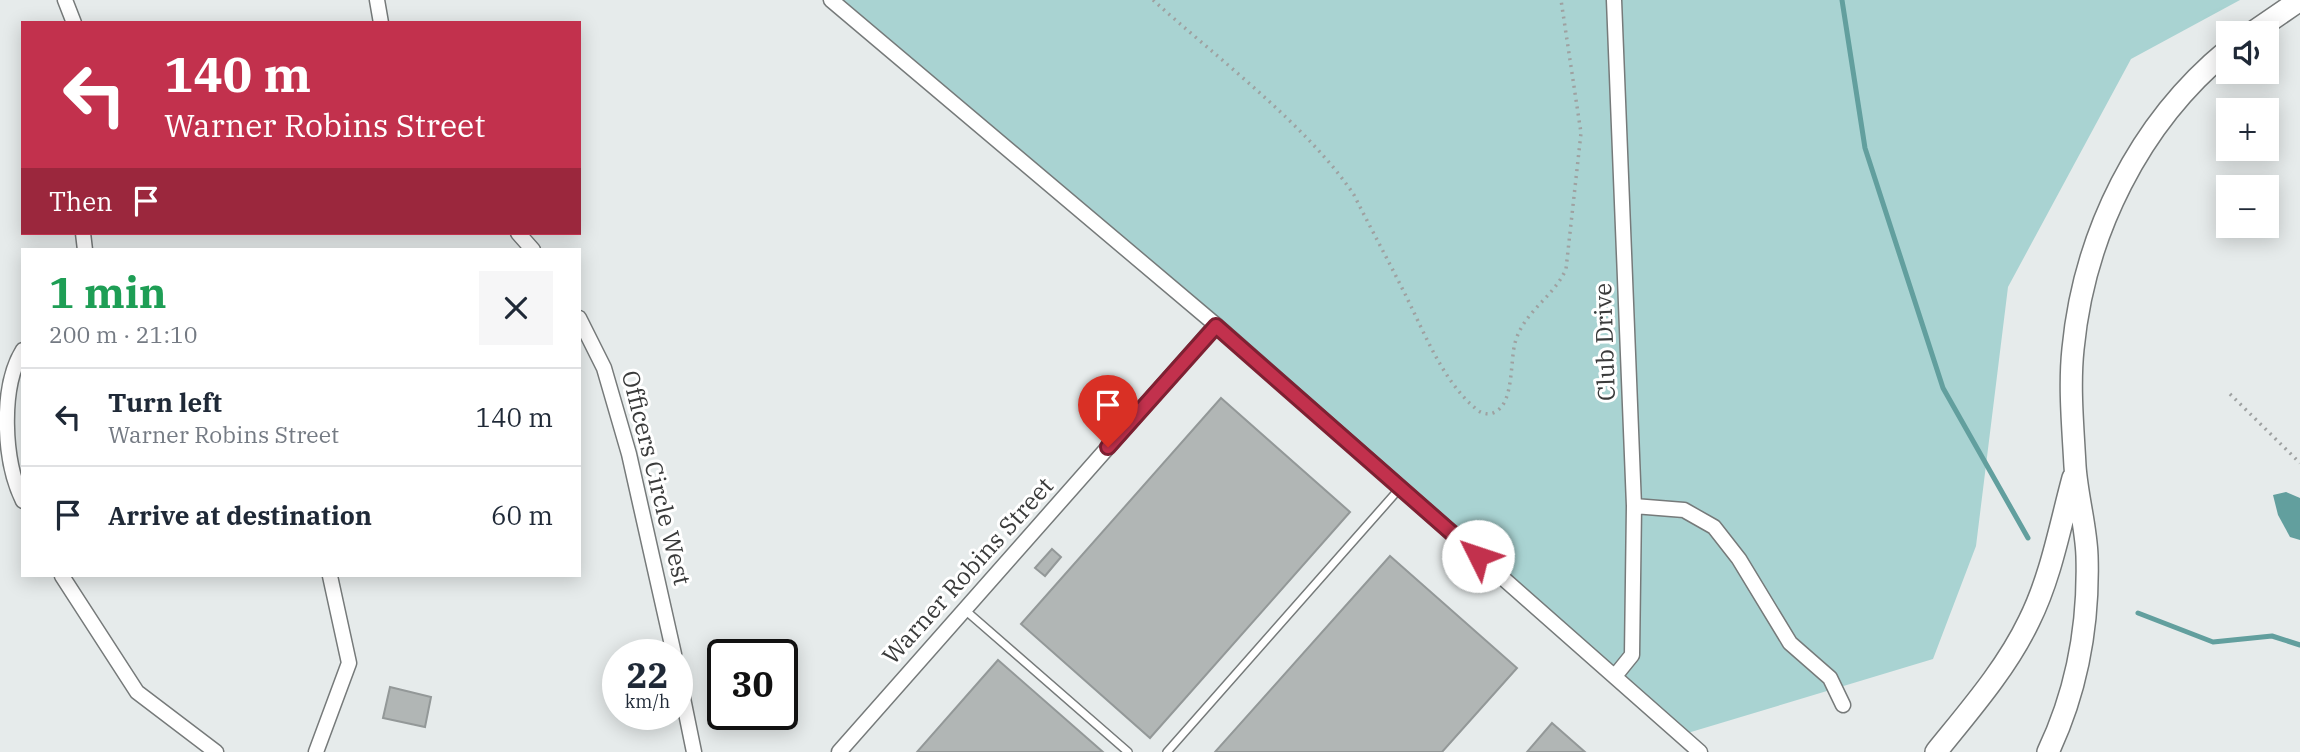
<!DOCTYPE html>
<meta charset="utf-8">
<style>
body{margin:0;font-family:"IBM Plex Serif",serif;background:#f6f6f7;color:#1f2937;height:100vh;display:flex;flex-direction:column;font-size:26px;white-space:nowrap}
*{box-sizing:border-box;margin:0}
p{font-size:23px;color:#747a83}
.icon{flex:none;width:38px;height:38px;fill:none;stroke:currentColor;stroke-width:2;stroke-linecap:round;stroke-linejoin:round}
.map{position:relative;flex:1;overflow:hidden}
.panel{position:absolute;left:21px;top:248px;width:560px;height:329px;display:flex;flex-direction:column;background:#fff;border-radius:0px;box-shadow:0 4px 18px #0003}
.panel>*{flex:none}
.top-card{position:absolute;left:21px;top:21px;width:560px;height:214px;border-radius:0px;box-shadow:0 4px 18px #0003;background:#c2314d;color:#fff;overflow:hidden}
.controls{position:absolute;left:2216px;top:21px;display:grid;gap:14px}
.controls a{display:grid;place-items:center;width:63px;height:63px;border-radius:0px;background:#fff;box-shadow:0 4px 18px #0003;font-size:35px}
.speed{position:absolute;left:602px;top:639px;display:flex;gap:14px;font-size:35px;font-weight:700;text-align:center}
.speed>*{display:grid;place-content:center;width:91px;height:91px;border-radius:50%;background:#fff;box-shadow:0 4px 18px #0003;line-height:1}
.speed small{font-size:18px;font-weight:400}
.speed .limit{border:4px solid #111;border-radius:10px;background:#fff;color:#111}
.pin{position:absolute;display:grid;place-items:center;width:60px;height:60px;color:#fff;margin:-72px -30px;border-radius:50% 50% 50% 0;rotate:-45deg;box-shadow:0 0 7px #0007}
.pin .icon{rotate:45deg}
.me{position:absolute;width:77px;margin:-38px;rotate:311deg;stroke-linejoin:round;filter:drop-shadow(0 0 5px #0008)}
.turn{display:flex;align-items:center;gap:24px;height:147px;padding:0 28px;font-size:32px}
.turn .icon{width:91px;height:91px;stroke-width:2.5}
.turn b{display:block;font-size:49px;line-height:60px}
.then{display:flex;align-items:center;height:66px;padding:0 28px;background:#0003;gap:14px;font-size:26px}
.round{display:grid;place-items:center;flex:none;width:74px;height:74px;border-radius:0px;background:#f6f6f7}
.head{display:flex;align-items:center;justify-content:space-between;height:119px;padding:0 28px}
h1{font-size:42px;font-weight:700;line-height:52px;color:#1e9e55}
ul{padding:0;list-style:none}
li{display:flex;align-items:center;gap:21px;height:98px;padding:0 28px;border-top:2px solid #e0e1e3}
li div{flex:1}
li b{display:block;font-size:26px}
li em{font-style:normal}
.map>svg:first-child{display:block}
.green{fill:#a9d3d2}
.water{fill:#629f9e}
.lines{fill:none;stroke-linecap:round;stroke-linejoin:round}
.stream{stroke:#629f9e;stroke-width:5}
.building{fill:#b1b6b5;stroke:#939898;stroke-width:2}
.lane-casing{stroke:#767a7a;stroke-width:10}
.street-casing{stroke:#767a7a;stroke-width:17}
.secondary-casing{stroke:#767a7a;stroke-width:24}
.path{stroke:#9ea1a1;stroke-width:3.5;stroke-dasharray:2 5;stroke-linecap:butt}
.lane{stroke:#fff;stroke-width:7}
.street{stroke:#fff;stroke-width:14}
.secondary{stroke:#fff;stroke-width:21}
.route-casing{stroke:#7e2032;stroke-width:18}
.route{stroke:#c2314d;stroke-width:12}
.labels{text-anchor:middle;stroke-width:6;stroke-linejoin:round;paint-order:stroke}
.street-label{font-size:24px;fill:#3a3b3b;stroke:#fff}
</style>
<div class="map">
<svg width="2300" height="752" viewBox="0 0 2300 752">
<rect width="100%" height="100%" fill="#e6ebeb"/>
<!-- green -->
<path class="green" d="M841 0H2240L2131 59 2008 287 1976 546 1933 659 1681 735Z"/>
<!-- water -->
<path class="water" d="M2286 492 2300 498V540L2290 537 2278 515 2273 495Z"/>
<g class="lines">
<!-- stream -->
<path class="stream" d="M1842 0 1865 148 1943 388 2028 538
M2138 613 2213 642 2272 636 2300 645"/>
</g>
<!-- building -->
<path class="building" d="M1221 398 1350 512 1150 738 1021 624Z
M1052 549 1061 557 1045 576 1035 568Z
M1390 556 1517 668 1442 752H1215Z
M998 660 1103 752H917Z
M390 687 431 697 425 727 383 718Z
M1552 723 1585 752H1527Z"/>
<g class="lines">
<!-- lane casing -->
<g class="lane-casing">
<path id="lane" d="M965 610 1128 752
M1167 752 1400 488"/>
</g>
<!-- street casing -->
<g class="street-casing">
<path id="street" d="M65 0 74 23
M377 0 381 23
M831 0 1216 325 1700 752
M1614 0 1634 506 1632 655 1615 676
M83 233 85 250
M518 233 533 250
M579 318 604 368 629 454 674 654
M23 350C0 387 3 460 23 501
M1634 506 1684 510 1714 527 1739 559 1790 643 1830 678 1843 705
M62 576 137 692 216 752
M677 669 694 752
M316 752 349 663 330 576
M839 752 1216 325"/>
</g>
<!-- secondary casing -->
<g class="secondary-casing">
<path id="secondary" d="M2252 33 2300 0
M1936 752C1969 711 2006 669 2029 621 2051 577 2060 526 2073 478
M2048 752C2077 691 2089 623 2087 556 2086 526 2077 496 2075 466 2073 428 2069 387 2073 349 2084 234 2139 123 2228 50"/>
</g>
<!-- path -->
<path class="path" d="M1153 0C1216 57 1308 126 1354 195 1370 227 1387 258 1403 290 1423 329 1441 379 1475 408 1480 413 1488 416 1495 412 1514 403 1510 361 1515 343 1523 312 1554 297 1566 269L1581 133 1561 0
M2230 394 2300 463"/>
<!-- lane -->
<use href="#lane" class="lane"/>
<!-- street -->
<use href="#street" class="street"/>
<!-- secondary -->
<use href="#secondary" class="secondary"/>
</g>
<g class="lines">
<!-- route casing -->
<g class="route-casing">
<path id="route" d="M1108 447 1216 326 1478 556"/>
</g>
<!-- route -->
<use href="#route" class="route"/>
</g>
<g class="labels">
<!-- street labels -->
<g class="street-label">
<text transform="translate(1605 342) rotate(-92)" y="8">Club Drive</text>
<text transform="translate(656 478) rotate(76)" y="8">Officers Circle West</text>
<text transform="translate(968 571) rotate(-48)" y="8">Warner Robins Street</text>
</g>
</g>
</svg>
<div class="controls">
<a><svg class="icon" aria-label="sound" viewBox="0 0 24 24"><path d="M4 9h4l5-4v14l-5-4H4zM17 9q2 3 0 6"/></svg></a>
<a>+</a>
<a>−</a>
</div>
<div class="speed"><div>22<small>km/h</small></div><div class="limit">30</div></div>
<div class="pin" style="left:1108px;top:447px;background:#d93025"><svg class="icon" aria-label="arrive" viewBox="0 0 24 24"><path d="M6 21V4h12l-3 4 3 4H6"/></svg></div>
<svg class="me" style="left:1478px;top:556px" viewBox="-20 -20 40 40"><circle r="19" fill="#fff"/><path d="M0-13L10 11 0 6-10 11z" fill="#c2314d"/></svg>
<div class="top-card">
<div class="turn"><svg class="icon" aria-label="left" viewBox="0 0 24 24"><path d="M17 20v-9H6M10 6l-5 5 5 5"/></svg><div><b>140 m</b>Warner Robins Street</div></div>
<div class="then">Then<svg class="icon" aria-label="arrive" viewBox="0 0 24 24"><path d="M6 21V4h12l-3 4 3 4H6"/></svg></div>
</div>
<section class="panel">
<div class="head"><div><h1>1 min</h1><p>200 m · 21:10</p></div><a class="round"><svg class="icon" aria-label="close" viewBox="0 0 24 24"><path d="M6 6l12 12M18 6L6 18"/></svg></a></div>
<ul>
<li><svg class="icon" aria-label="left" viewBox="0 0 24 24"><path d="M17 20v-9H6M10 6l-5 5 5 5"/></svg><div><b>Turn left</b><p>Warner Robins Street</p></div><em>140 m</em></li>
<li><svg class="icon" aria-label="arrive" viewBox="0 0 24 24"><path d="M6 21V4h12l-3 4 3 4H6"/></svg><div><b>Arrive at destination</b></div><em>60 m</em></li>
</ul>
</section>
</div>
